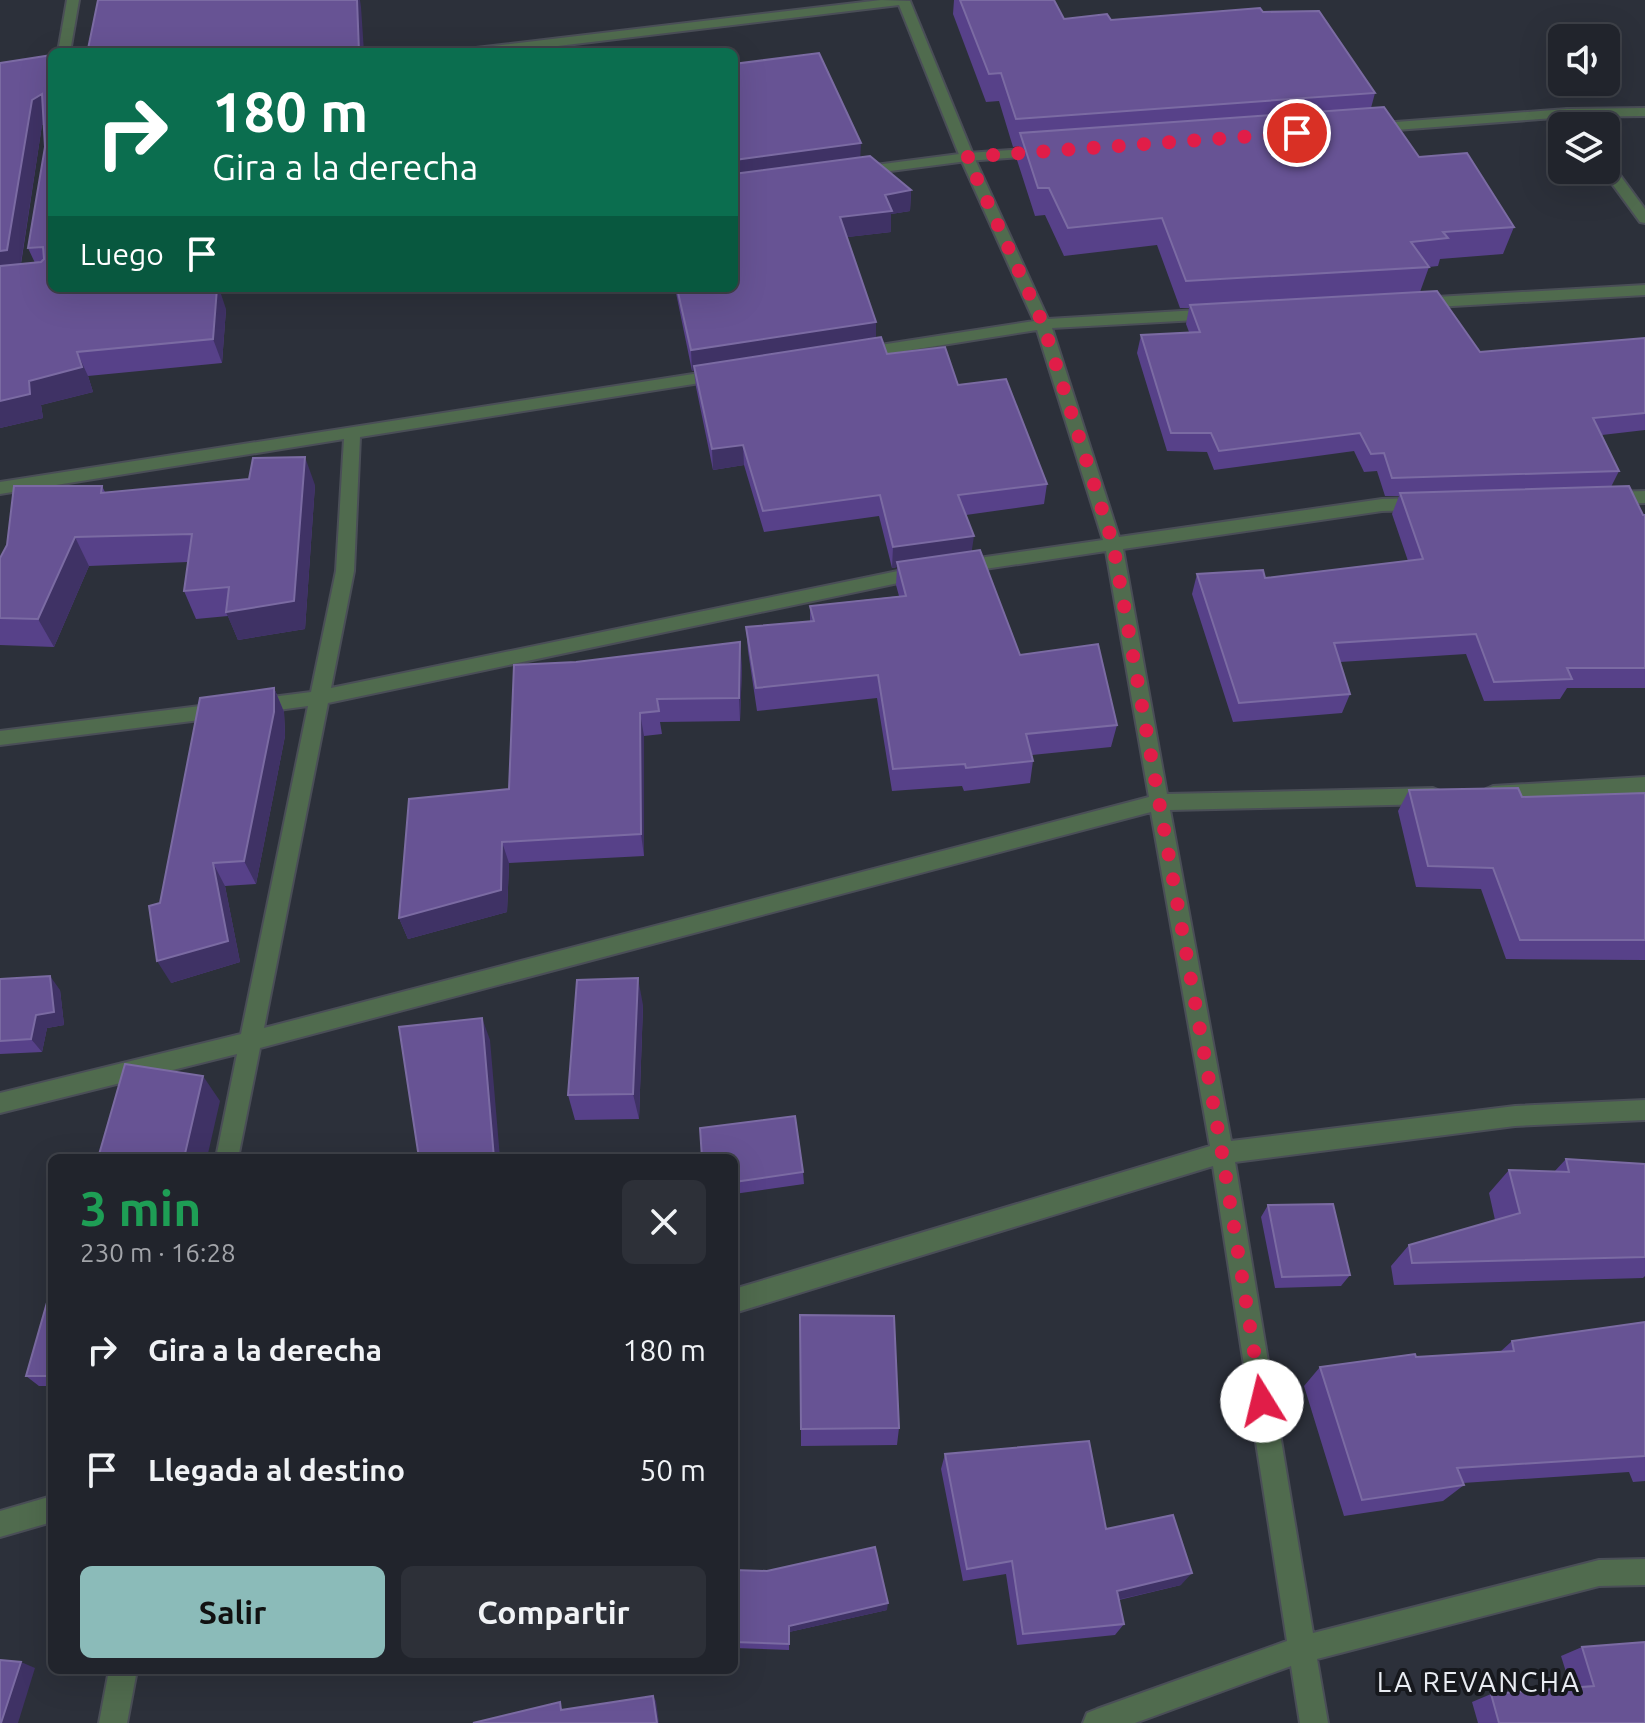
<!DOCTYPE html>
<html lang="es">
<meta charset="utf-8">
<style>
body{margin:0;font-family:Ubuntu,sans-serif;background:#2d3038;color:#f1f3f6;height:100vh;display:flex;flex-direction:column;font-size:30px;white-space:nowrap}
*{box-sizing:border-box;margin:0}
p{font-size:26px;color:#a2a4a9}
.icon{flex:none;width:44px;height:44px;fill:none;stroke:currentColor;stroke-width:2;stroke-linecap:round;stroke-linejoin:round}
.map{position:relative;flex:1;overflow:hidden}
.sheet{position:absolute;left:48px;top:1154px;width:690px;height:520px;display:flex;flex-direction:column;background:#21242c;border-radius:12px;box-shadow:0 8px 32px #0002,0 0 0 2px #3e4148}
.sheet>*{flex:none}
.guide{position:absolute;left:48px;top:48px;width:690px;height:244px;border-radius:12px;box-shadow:0 8px 32px #0002,0 0 0 2px #3e4148;background:#0b6e4f;color:#fff;overflow:hidden}
.controls{position:absolute;left:1548px;top:24px;display:grid;gap:16px}
.controls a{display:grid;place-items:center;width:72px;height:72px;border-radius:12px;background:#21242c;box-shadow:0 8px 32px #0002,0 0 0 2px #3e4148;font-size:40px}
.pin{position:absolute;display:grid;place-items:center;width:68px;height:68px;color:#fff;margin:-34px;border:4px solid #fff;border-radius:50%;box-shadow:0 2px 8px #0007}
.me{position:absolute;width:88px;margin:-44px;rotate:351deg;stroke-linejoin:round;filter:drop-shadow(0 0 6px #0008)}
.turn{display:flex;align-items:center;gap:28px;height:168px;padding:0 32px;font-size:36px}
.turn .icon{width:104px;height:104px;stroke-width:2.5}
.turn b{display:block;font-size:56px;line-height:68px}
.then{display:flex;align-items:center;height:76px;padding:0 32px;background:#0003;gap:16px;font-size:30px}
.round{display:grid;place-items:center;flex:none;width:84px;height:84px;border-radius:12px;background:#2d3038}
.headline{display:flex;align-items:center;justify-content:space-between;height:136px;padding:0 32px}
h1{font-size:48px;font-weight:700;line-height:60px;color:#1e9e55}
.cta{display:flex;gap:16px;margin-top:auto;padding:16px 32px}
.cta a{flex:1;height:92px;border-radius:12px;background:#8bbbb9;color:#111;font-size:32px;font-weight:700;line-height:92px;text-align:center}
.cta a+a{background:#2d3038;color:#f1f3f6}
ul{padding:0;list-style:none}
li{display:flex;align-items:center;gap:24px;height:120px;padding:0 32px}
li div{flex:1}
li b{display:block;font-size:30px}
li em{font-style:normal}
.map>svg:first-child{display:block}
.lines{fill:none;stroke-linecap:round;stroke-linejoin:round}
.minor-casing{stroke:#4a4e57;stroke-width:4}
.tertiary-casing{stroke:#4a4e57;stroke-width:4}
.minor{fill:#506b4e;fill-rule:evenodd}
.tertiary{fill:#506b4e;fill-rule:evenodd}
.wall{fill:#574189;fill-rule:evenodd}
.shaded-wall{fill:#3f3265}
.building{fill:#675394;stroke:#7b6ba3;stroke-width:2}
.route{stroke:#e11d48;stroke-width:14;stroke-dasharray:0 25.2}
.labels{text-anchor:middle;stroke-width:8;stroke-linejoin:round;paint-order:stroke}
.near-neighbourhood-label{font-size:28px;letter-spacing:2px;fill:#e9ecf2;stroke:#16181d}
</style>
<div class="map">
<svg width="1645" height="1723" viewBox="0 0 1645 1723">
<rect width="100%" height="100%" fill="#2c303a"/>
<g class="lines">
<!-- minor casing -->
<g class="minor-casing">
<path id="minor" d="M67 0H79L70 52H58Z
M881 0 910 1 974 157 1048 319 1215 309 1223 314 1215 319 1052 328 1119 537 1382 499 1421 498 1429 504 1421 510 1382 511 1123 549 1167 794 1433 788 1440 791 1443 796 1440 801 1433 804 1170 810 1231 1141 1515 1106 1645 1100V1120L1515 1126 1235 1162 1313 1633 1599 1560 1645 1559V1585L1599 1586 1317 1659 1328 1723H1300L1291 1666 1135 1723H1083L1087 1713 1097 1709 1287 1641 1213 1166 734 1313V1289L1210 1146 1151 812 260 1048 238 1158H216L237 1054 0 1113V1093L241 1034 308 706 256 713 247 706 256 699 311 692 336 571 344 439 0 494V482L719 370 727 375 725 379 360 437 354 571 331 688 922 566 931 572 922 578 328 703 264 1028 1149 797 1106 551 958 573 949 567 958 561 1103 540 1037 330 861 358 853 353 861 348 1034 321 960 157 899 5 508 52H470L476 48Z
M1567 109 1572 110 1584 126H1570L1560 113Z
M1606 162 1611 163 1645 209V223L1640 222 1602 170H1606Z
M1645 285V295L1419 308 1411 303 1419 298Z
M1645 491V503L1609 504 1601 498 1609 492Z
M224 703 233 710 224 717 0 745V731Z
M1645 777V793L1493 802 1486 799 1483 794 1486 789 1493 786Z
M52 1496V1522L0 1537V1511Z
M109 1670H137L127 1723H99Z"/>
</g>
<!-- tertiary casing -->
<g class="tertiary-casing">
<path id="tertiary" d="M1645 108V116L1567 117 1370 132 1363 128 1370 124 1567 109Z
M1042 148 1047 149V155L967 161 860 175 853 171 860 167 967 153Z"/>
</g>
<!-- minor -->
<use href="#minor" class="minor"/>
<!-- tertiary -->
<use href="#tertiary" class="tertiary"/>
</g>
<!-- wall -->
<path class="wall" d="M954 0H1054L1064 19 1111 20 1263 12 1375 93 1371 108 1419 157 1514 227 1503 254 1440 259 1438 266 1429 267 1420 292 1480 352 1645 338V430L1602 435 1619 471 1611 487 1643 515H1645V688H1567L1560 699 1484 701 1466 654 1340 662 1350 694 1342 713 1233 722 1192 594 1197 574 1265 578 1408 561 1392 514 1399 496H1385L1377 471 1364 472 1354 451 1214 470 1207 452 1167 451 1137 353 1141 335 1189 332 1186 324 1189 308H1180L1157 245 1064 256 1045 215 1035 216 1017 160 1019 146 1013 147 999 101 986 102 953 14Z
M52 55V288H169V289L226 309 222 363 88 376 93 392 41 405 43 418 0 428V63ZM44 124 45 147 28 248 35 263 21 264 42 125Z
M860 157 911 190 910 211 891 214V232L847 237 876 338 887 354 958 385 1047 484 1044 504 966 515 972 551 1020 655 1117 725 1111 747 1032 755 1033 761 1030 783 964 791 962 786 892 791 877 698 757 711 748 651 746 627 810 621V606L899 596 896 585 897 567 892 568 879 516 764 532 744 465 713 470 696 387 694 371H692L675 288H734Z
M315 485 305 629 238 640 228 616 196 619 184 591 188 562 89 566 54 647 0 645V558L102 486 105 492Z
M514 665H742L740 721 660 722 662 734 644 736V856L509 863 507 912 408 939 399 918 509 789Z
M274 688 284 712 285 736 256 884 225 886 240 962 171 983Z
M1409 790 1522 797 1645 793V960L1506 959 1481 889 1416 887 1398 811Z
M0 979 60 990 64 1025 47 1028 42 1052 0 1054Z
M643 1005 639 1119 575 1120 568 1095Z
M734 1158 803 1172 804 1184 734 1194Z
M1566 1159 1645 1164V1276L1643 1278 1394 1285 1391 1266 1409 1245 1495 1220 1489 1193 1509 1170 1554 1172Z
M1268 1205 1350 1275 1341 1286 1275 1288 1261 1217Z
M52 1285V1386H39L26 1376Z
M1645 1322V1481L1633 1482 1629 1472 1463 1483 1464 1485 1443 1501 1344 1516 1304 1386 1320 1367 1416 1357 1500 1352 1512 1341Z
M899 1428 897 1445 801 1446V1429Z
M945 1454 1106 1529 1181 1585 1119 1600 1124 1624 1115 1635 1017 1645 1006 1574 963 1581 941 1469Z
M734 1570 767 1571 887 1610 789 1632V1650L734 1648Z
M1582 1647 1645 1723H1478L1472 1702 1491 1694 1571 1688 1561 1656Z"/>
<!-- shaded-wall -->
<path class="shaded-wall" d="M357 0H360L361 7 364 52H359Z
M42 94 52 118 42 125 19 275 0 278V251L32 100Z
M861 143 860 164 734 181V160Z
M911 190 910 211 891 214V232L840 238V217L885 195Z
M217 288H219L226 309 222 363 213 339Z
M876 322V343L694 366V371H692L691 350Z
M77 352 88 376 93 392 41 405 43 418 0 428V401L29 381Z
M743 445 744 465 713 470 712 449Z
M305 457 315 485 305 629 238 640 226 612Z
M974 536 971 556 897 562V567L892 568 893 547Z
M75 537 89 566 54 647 38 619Z
M740 642 742 665 740 721 739 698Z
M274 688 284 712 285 736 256 884 244 861Z
M640 713 644 736V856L641 834Z
M502 842 509 863 507 912 408 939 399 918Z
M213 863 225 886 240 962 171 983 157 961Z
M50 976 60 990 64 1025 47 1028 42 1052 31 1039 36 1015Z
M638 978 643 1005 639 1119 633 1094Z
M482 1018 490 1040 500 1158H494Z
M203 1076 220 1101 207 1158H184Z
M1192 1573 1181 1585 1108 1602 1117 1591Z
M888 1603 887 1610 789 1632V1650V1626Z
M21 1662 35 1668 18 1723H1Z
M653 1696 656 1701 659 1723H657Z"/>
<!-- building -->
<path class="building" d="M98 0H357L359 52H70L88 49Z
M960 0H1054L1064 19 1107 14 1111 20 1260 8 1263 12 1319 11 1375 93 1016 119 1001 73 989 74Z
M819 53 861 143 734 160V64Z
M52 55V288H159V290L182 288H217L213 339 77 352 82 367 29 381 30 394 0 401V266L41 262 44 259 43 247 28 248 45 147 42 94 32 100 7 250 0 251V63Z
M1384 107 1419 157 1467 153 1514 227 1443 232 1448 238 1411 242 1429 267 1186 281 1162 218 1068 228 1049 188H1038L1020 133Z
M870 156 911 190 885 195 892 211 840 217 876 322 691 350 677 288H734V174Z
M1437 291 1480 352 1645 338V413L1593 418 1619 471 1392 478 1384 453 1371 454 1360 433 1219 451 1211 433H1171L1141 335 1200 332 1190 305Z
M881 337 887 354 945 347 958 385 1006 379 1047 484 958 495 974 536 893 547 880 495 763 511 743 445 712 449 694 366Z
M305 457 294 601 226 612 229 587 184 591 192 534 75 537 38 619 0 618V558L7 545 14 486H102L101 493 249 479 253 458Z
M1629 486 1643 515H1645V668H1567L1572 679 1494 682 1476 634 1334 643 1350 694 1239 703 1197 574 1263 570 1265 578 1423 559 1400 493Z
M980 550 1020 655 1098 644 1117 725 1026 734 1033 761 966 768 965 764 893 769 878 675 756 688 746 627 814 621 810 606 906 596 897 562Z
M740 642 739 698 657 699 659 711 640 713 641 834 502 842 501 890 399 918 409 799 509 789 514 665 576 662Z
M274 688V712L244 861 213 863 228 941 157 961 149 906 160 903 200 698Z
M1518 788 1522 797 1645 793V940H1520L1493 868 1428 866 1409 790Z
M50 976 54 1012 36 1015 31 1039 0 1041V979Z
M638 978 633 1094 568 1095 577 980Z
M482 1018 494 1158H419L399 1027Z
M125 1064 203 1076 184 1158H98Z
M795 1116 803 1172 734 1182V1158H702L700 1128Z
M1566 1159 1645 1164V1257L1412 1263 1409 1245 1520 1213 1509 1170 1569 1172Z
M1333 1204 1350 1275 1282 1277 1268 1205Z
M52 1285V1376H26Z
M800 1315 894 1316 899 1428 801 1429Z
M1645 1322V1456L1457 1468 1464 1485 1362 1500 1320 1367 1415 1354 1416 1357 1514 1351 1512 1341Z
M1089 1441 1106 1529 1173 1515 1192 1573 1117 1591 1124 1624 1023 1634 1012 1561 967 1569 945 1454Z
M875 1547 888 1603 789 1626V1644L734 1642V1570L767 1571Z
M1645 1642V1723H1499L1491 1694 1594 1686 1582 1647Z
M0 1660 21 1662 1 1723H0Z
M653 1696 657 1723H473L560 1702 561 1710Z"/>
<g class="lines">
<!-- route -->
<path class="route" d="M1262 1401 1222 1153 1113 544 1043 324 967 157 1297 133"/>
</g>
<g class="labels">
<!-- near-neighbourhood labels -->
<g class="near-neighbourhood-label">
<text x="1479" y="1692">LA REVANCHA</text>
</g>
</g>
</svg>
<div class="controls">
<a><svg class="icon" aria-label="sound" viewBox="0 0 24 24"><path d="M4 9h4l5-4v14l-5-4H4zM17 9q2 3 0 6"/></svg></a>
<a><svg class="icon" aria-label="layers" viewBox="0 0 24 24"><path d="M12 4l9 5-9 5-9-5zM3 14l9 5 9-5"/></svg></a>
</div>
<div class="pin" style="left:1297px;top:133px;background:#d93025"><svg class="icon" aria-label="arrive" viewBox="0 0 24 24"><path d="M6 21V4h12l-3 4 3 4H6"/></svg></div>
<svg class="me" style="left:1262px;top:1401px" viewBox="-20 -20 40 40"><circle r="19" fill="#fff"/><path d="M0-13L10 11 0 6-10 11z" fill="#e11d48"/></svg>
<div class="guide">
<div class="turn"><svg class="icon" aria-label="right" viewBox="0 0 24 24"><path d="M7 20v-9h11M14 6l5 5-5 5"/></svg><div><b>180 m</b>Gira a la derecha</div></div>
<div class="then">Luego<svg class="icon" aria-label="arrive" viewBox="0 0 24 24"><path d="M6 21V4h12l-3 4 3 4H6"/></svg></div>
</div>
<section class="sheet">
<div class="headline"><div><h1>3 min</h1><p>230 m · 16:28</p></div><a class="round"><svg class="icon" aria-label="close" viewBox="0 0 24 24"><path d="M6 6l12 12M18 6L6 18"/></svg></a></div>
<ul>
<li><svg class="icon" aria-label="right" viewBox="0 0 24 24"><path d="M7 20v-9h11M14 6l5 5-5 5"/></svg><div><b>Gira a la derecha</b></div><em>180 m</em></li>
<li><svg class="icon" aria-label="arrive" viewBox="0 0 24 24"><path d="M6 21V4h12l-3 4 3 4H6"/></svg><div><b>Llegada al destino</b></div><em>50 m</em></li>
</ul>
<div class="cta"><a>Salir</a><a>Compartir</a></div>
</section>
</div>
